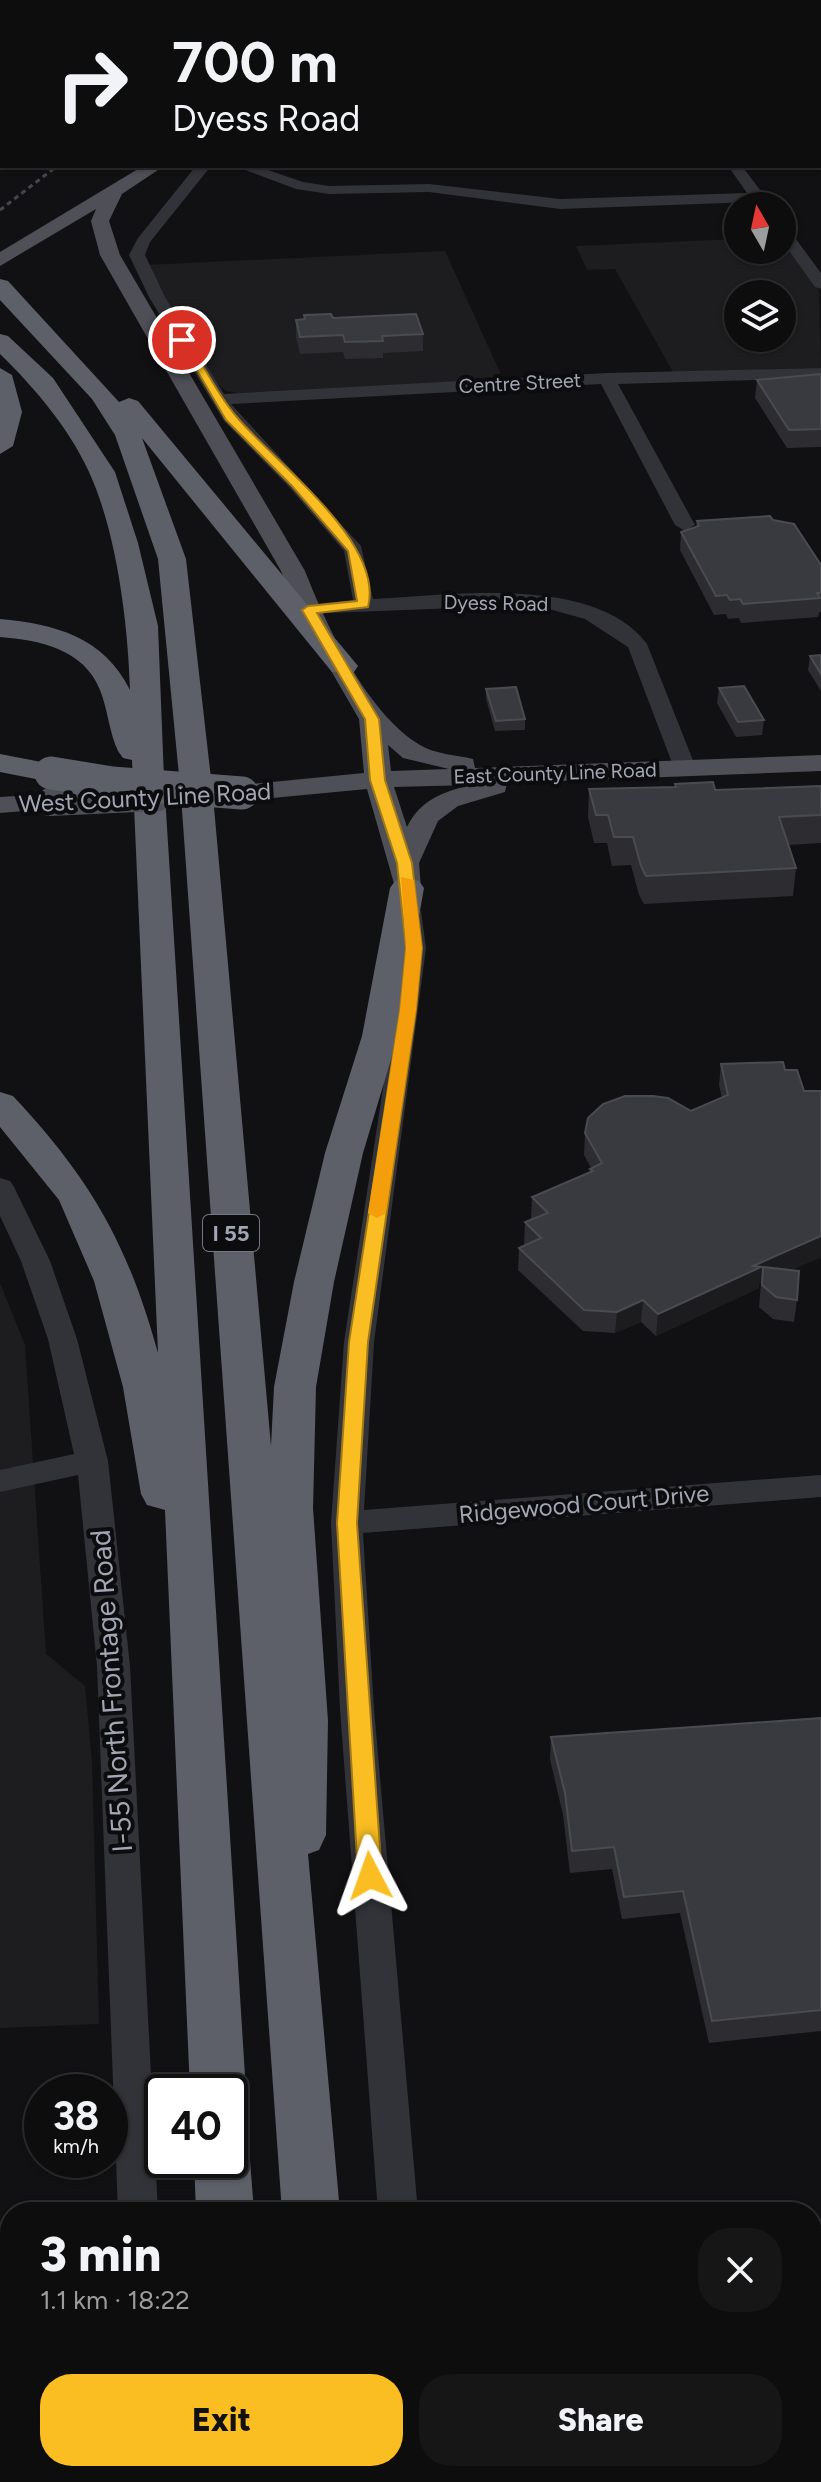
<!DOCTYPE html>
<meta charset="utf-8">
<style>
body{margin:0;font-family:Figtree,sans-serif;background:#161617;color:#f1f3f6;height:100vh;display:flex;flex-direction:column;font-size:30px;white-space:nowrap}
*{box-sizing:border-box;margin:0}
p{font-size:26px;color:#9a9c9e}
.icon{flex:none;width:44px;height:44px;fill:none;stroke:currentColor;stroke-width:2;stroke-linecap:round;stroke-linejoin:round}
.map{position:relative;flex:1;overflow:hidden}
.side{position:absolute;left:0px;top:2202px;width:822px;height:280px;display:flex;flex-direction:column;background:#0d0d0e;border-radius:32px 32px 0 0;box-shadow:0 2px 6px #0004,0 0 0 2px #2d2d2e}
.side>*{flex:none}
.banner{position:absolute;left:0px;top:0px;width:822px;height:168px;box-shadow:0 2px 6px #0004,0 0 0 2px #2d2d2e;background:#0d0d0e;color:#f1f3f6;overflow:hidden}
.needle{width:52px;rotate:351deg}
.controls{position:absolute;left:724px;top:192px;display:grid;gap:16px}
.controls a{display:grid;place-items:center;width:72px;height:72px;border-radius:50%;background:#0d0d0e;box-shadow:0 2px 6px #0004,0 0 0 2px #2d2d2e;font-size:40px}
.speed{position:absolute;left:24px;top:2074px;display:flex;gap:16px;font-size:40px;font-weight:700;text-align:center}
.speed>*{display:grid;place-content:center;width:104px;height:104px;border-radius:50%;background:#0d0d0e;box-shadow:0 2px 6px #0004,0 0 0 2px #2d2d2e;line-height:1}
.speed small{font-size:20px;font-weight:400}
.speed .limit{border:4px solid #111;border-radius:12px;background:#fff;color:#111}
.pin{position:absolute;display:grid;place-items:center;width:68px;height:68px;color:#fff;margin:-34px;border:4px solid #fff;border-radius:50%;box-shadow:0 2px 8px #0007}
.me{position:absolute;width:88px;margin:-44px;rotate:356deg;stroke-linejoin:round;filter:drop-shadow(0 0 6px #0008)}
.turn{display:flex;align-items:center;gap:28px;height:168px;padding:0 40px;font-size:36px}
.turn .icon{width:104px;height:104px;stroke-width:2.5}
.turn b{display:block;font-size:56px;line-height:68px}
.round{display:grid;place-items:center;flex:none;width:84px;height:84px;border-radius:32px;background:#161617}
.overview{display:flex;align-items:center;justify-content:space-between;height:136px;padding:0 40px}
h1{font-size:48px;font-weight:800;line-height:60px}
.cta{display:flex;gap:16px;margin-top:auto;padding:16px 40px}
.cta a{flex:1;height:92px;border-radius:32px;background:#fabd22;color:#111;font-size:32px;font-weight:800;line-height:92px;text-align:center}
.cta a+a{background:#161617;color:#f1f3f6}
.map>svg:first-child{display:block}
.built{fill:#1d1d20;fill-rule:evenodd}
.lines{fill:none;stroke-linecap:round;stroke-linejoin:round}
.minor{fill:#323338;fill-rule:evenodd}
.major{fill:#4e4f57;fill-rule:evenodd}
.highway{fill:#5e6069;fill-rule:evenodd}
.rail{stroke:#45464d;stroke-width:3;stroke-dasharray:5 4;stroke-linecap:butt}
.major-bridge{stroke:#4e4f57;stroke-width:28}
.highway-bridge{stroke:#5e6069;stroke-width:33}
.wall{fill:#2d2d31}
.shaded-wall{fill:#1c1c1f}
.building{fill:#393a3f;stroke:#4a4b51;stroke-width:2}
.route{fill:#fabd22;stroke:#a27b16;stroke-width:2}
.slow{fill:#f59e0b}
.labels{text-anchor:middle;stroke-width:8;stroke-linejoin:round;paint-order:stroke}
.far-street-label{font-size:20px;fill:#a2a6b4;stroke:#0c0c0e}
.shield{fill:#0c0c0e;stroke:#757882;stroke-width:2}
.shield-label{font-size:22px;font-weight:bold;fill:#a2a6b4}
.street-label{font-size:24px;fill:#a2a6b4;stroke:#0c0c0e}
.near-street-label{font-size:28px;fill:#a2a6b4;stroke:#0c0c0e}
</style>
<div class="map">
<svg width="821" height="2482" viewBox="0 0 821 2482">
<rect width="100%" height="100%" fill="#111113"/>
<!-- built -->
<path class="built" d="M738 239V250H782V239L819 290 821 368 673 372 615 269 587 270 576 246ZM738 294H782V338H738Z
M445 251 503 379 244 394 226 391 217 383 145 265Z
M0 1283 25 1345 46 1654 85 1686 92 1762 99 2024 0 2028Z"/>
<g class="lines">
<!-- minor -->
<path class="minor" d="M86 0H98V2H86Z
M602 0H615L616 2H603Z
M763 0H776L777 2H764Z
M820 11H821V19H820Z
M0 17H2V25H0Z
M820 59H821V67H820Z
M820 155H821V163H820Z
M196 166H211L150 242 145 255 165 297 224 394 607 373 821 368V378L618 384 695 525 685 531 675 525 601 384 231 404 361 546 373 599C449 595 595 574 647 644L696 768 693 773H677L674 768 628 647 585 619 549 609 512 606 301 614 298 610 301 606 353 600 344 551 290 488 224 421 149 297 129 255 138 238Z
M235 166H256L303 182 329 186 429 184 560 199 747 193 728 166H742L772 206H756L753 202 560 209 429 192 329 194 296 189Z
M782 225 787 227 821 273V289L815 287 782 241Z
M409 904 421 911 426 948 374 1342 364 1510 821 1475V1497L363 1533 374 1709 418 2212H378L340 1709 331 1523 344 1342 395 1010 402 948 397 911Z
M0 1178 10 1181 14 1187 50 1261 77 1339 108 1461 130 1666 158 2212H118L97 1666 78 1475 0 1492V1470L74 1454 48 1339 21 1261 0 1216Z
M123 2472H167L168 2482H124Z
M400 2472H444L446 2482H402Z"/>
<!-- major -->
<path class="major" d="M401 0H418L399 2Z
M143 166H164L122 194 109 221 120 255 305 571C327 627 367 713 420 745 434 754 457 755 473 759L475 768 821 755V771L507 783 505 792 458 806 438 821 419 863 421 888 417 894H397L367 789 242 801 232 799 228 793 232 787 242 785 364 773 359 719 296 610 281 571 100 255 91 221 96 209 0 266V252ZM388 745 403 758 449 769 391 771ZM470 785C443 792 420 800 407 827L394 787Z
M50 794 60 796 64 802 60 808 0 813V797Z"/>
<!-- highway -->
<path class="highway" d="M0 279 8 281 119 402 129 398 138 401 358 666 354 672H332L142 438 186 559 213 796 271 1446 274 1387 294 1282 325 1153 362 1036 390 888 395 881 407 878 419 881 424 888 398 1036 363 1153 334 1282 316 1387 313 1508 328 1721 326 1835 319 1850 308 1854 340 2212H282L181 796 158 559 115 435 92 399 0 300Z
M0 334 8 336 53 378 115 472 138 543 158 626 164 779 246 2092 238 2110 230 2112V2092H190L165 1510 147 1505 141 1494 123 1387 94 1281 59 1200 0 1127V1092L13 1096C90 1178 128 1244 158 1353L132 760 123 758 118 751C109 732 108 710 100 690 84 649 39 640 0 637V619C55 624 104 637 130 690 128 624 117 533 89 472 69 428 34 387 0 354Z
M0 368 12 375 22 412 13 446 0 454Z
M0 754 62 766 67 773 62 780 51 782 0 772Z
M230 2137 242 2142 250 2160 254 2212H196L194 2160H230Z
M207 2472H269V2482H207Z
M300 2472H362L363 2482H301Z"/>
<!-- rail -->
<path class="rail" d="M264 2 267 0
M0 210 57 166"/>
<!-- major-bridge -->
<path class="major-bridge" d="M50 802 158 797"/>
<!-- highway-bridge -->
<path class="highway-bridge" d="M51 773 112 783 242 793"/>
</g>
<!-- wall -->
<path class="wall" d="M304 315 333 318 423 334V351L383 353V358L345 359 343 352 300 354 296 337V320L304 319Z
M821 374V447L787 448 755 398 757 380Z
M773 520 821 565V612H819L818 617 741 623 739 618 728 619 726 614 714 615 680 550 681 532 696 527 697 521Z
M821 655V691L808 670 810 656Z
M719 688 764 720 762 735 736 737 717 703Z
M486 689 525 719V730L495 731 486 699Z
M675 784 715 790 821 786V843L789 845 796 868 793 896 644 904 639 895 631 865 612 866 607 843H594L588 817 589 789 675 787Z
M721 1064 785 1070 804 1091H821V1257L791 1270 797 1300 794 1322 773 1319 759 1307 761 1283 759 1284V1288L656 1336 641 1322 615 1333 583 1331 518 1270 519 1248 525 1245 524 1244 525 1222 531 1220 532 1197 590 1172V1169L591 1168 584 1155 585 1133 691 1111 722 1098 719 1085Z
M821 1718V2031L709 2043 680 1913 622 1919 612 1869 570 1873 563 1815 550 1759 551 1737Z"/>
<!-- shaded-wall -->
<path class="shaded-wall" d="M821 1236V1257L762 1282 763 1267 761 1283 759 1284V1288L656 1336 658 1314 753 1266Z
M643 1300 641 1322 615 1333 617 1312Z"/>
<!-- building -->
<path class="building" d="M331 314 333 318 416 314 423 334 382 336 383 341 345 342 343 335 300 337 296 320 305 319 304 315Z
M821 374V429L789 430 757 380Z
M770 516 773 520 794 524 821 565V593H817L820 598 743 604 740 599 730 600 727 595 716 596 681 532 699 526 697 521Z
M821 655V674L810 656Z
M744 686 764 720 738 722 719 688Z
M516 687 525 719 496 721 486 689Z
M713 782 715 790 821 786V815L779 817 796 868 646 876 641 866 633 837H614L608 815H596L589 789 676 787 675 784Z
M783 1062 785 1070H797L804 1091H821V1236L753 1266 761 1267 658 1314 643 1300 617 1312 584 1310 519 1248 541 1238 525 1222 548 1213 532 1197 593 1171 590 1169 602 1163 585 1133 588 1118 603 1104 625 1096H653L668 1098 691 1111 728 1095 721 1064Z
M763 1267 799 1271 797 1300 776 1297 762 1285Z
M821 1718V2010L712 2021 683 1891 624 1897 614 1847 572 1851 565 1793 551 1737Z"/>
<!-- route -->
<path class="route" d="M178 338H186C203 363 216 393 236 416 274 462 385 542 368 607L317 613 379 719 385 780 412 863 422 948 416 1010 368 1342 357 1523 382 1876 378 1883 370 1885 362 1883 358 1876 337 1523 349 1342 400 1010 406 948 397 863 370 780 365 719 302 610 308 606 357 601 348 551 292 486 226 420Z"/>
<!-- slow -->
<path class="slow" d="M401 877 414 880 422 948 416 1010 386 1213 377 1218 368 1213 400 1010 406 948Z"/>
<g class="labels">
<!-- far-street labels -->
<g class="far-street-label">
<text transform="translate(520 383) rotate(-3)" y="7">Centre Street</text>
<text transform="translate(496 603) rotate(1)" y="7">Dyess Road</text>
<text transform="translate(555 773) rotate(-2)" y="7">East County Line Road</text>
</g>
<!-- shield labels -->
<rect class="shield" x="203" y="1215" width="56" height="36" rx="6"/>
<g class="shield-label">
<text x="231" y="1241">I 55</text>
</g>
<!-- street labels -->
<g class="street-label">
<text transform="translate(145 798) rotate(-3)" y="8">West County Line Road</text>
<text transform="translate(584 1504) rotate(-5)" y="8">Ridgewood Court Drive</text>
</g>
<!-- near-street labels -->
<g class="near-street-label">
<text transform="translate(111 1691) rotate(-94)" y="10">I-55 North Frontage Road</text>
</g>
</g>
</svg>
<div class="controls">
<a><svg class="needle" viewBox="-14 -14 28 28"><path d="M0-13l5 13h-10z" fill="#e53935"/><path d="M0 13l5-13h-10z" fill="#9a9c9e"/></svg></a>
<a><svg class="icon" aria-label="layers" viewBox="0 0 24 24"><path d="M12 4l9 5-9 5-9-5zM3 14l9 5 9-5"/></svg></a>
</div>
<div class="speed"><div>38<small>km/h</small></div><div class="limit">40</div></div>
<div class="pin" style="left:182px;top:340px;background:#d93025"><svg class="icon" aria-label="arrive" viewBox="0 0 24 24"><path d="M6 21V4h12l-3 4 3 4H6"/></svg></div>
<svg class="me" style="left:370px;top:1876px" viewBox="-20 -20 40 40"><path d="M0-17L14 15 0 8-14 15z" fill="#fabd22" stroke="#fff" stroke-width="4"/></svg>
<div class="banner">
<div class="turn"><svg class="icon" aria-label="right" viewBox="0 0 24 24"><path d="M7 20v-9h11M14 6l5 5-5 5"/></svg><div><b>700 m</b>Dyess Road</div></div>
</div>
<section class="side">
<div class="overview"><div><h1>3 min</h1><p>1.1 km · 18:22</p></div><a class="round"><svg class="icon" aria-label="close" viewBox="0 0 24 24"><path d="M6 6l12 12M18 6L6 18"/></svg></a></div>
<div class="cta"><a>Exit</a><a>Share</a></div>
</section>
</div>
